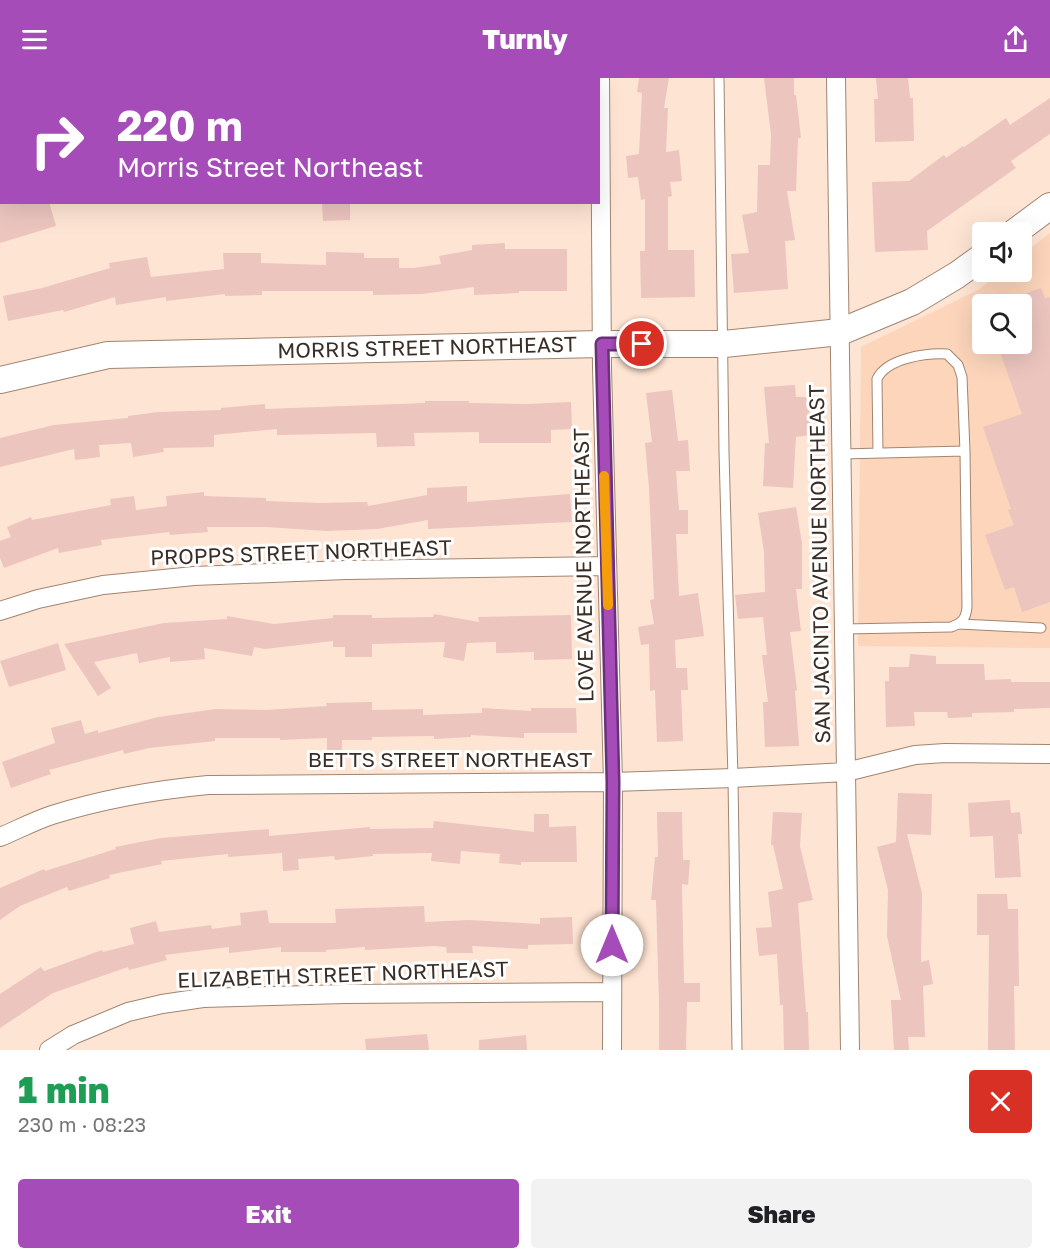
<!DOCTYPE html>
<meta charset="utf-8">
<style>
body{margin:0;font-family:"Golos Text",sans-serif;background:#f2f2f2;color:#202124;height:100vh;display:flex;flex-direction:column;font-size:22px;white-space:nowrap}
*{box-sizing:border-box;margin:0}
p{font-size:20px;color:#757577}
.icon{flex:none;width:33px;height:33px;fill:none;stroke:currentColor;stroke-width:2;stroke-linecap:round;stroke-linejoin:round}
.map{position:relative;height:972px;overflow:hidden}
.panel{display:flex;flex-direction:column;background:#fff;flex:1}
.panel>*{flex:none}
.hud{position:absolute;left:0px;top:0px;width:600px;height:126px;box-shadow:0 6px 24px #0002;background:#a54cb9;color:#fff;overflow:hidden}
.fabs{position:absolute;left:972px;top:144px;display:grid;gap:12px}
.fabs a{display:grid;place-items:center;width:60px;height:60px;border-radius:6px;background:#fff;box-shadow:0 6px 24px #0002;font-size:30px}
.pin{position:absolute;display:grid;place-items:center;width:51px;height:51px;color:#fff;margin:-26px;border:3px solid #fff;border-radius:50%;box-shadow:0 2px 6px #0007}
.me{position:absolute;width:66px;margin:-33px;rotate:0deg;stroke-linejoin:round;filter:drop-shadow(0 0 4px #0008)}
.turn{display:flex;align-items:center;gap:21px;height:126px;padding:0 18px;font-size:27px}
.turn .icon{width:78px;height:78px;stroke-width:2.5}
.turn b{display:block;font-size:42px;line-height:51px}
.round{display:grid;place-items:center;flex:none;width:63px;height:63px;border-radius:6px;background:#f2f2f2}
.headline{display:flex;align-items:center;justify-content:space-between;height:102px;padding:0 18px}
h1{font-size:36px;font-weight:800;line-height:45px;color:#1e9e55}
.button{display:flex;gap:12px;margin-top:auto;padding:12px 18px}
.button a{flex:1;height:69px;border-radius:6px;background:#a54cb9;color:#fff;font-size:24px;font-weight:800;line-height:69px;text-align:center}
.button a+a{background:#f2f2f2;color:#202124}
header{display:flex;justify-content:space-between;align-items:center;height:78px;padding:0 18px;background:#a54cb9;color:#fff;font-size:27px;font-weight:800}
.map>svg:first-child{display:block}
.built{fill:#fcd5bb;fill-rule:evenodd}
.building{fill:#ecc5bf}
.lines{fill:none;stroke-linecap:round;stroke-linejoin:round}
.lane-casing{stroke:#a18570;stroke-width:11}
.street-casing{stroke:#a18570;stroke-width:20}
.secondary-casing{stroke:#a18570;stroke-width:28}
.lane{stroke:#fff;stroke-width:9}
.street{stroke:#fff;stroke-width:18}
.secondary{stroke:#fff;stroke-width:26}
.route-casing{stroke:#6b3178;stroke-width:15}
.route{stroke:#a54cb9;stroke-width:10}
.slow{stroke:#f59e0b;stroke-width:10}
.labels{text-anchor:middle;stroke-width:6;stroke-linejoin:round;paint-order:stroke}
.street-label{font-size:21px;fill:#392d25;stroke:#fff}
</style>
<header><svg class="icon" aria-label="menu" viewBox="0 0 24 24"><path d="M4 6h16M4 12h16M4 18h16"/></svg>Turnly<svg class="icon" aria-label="share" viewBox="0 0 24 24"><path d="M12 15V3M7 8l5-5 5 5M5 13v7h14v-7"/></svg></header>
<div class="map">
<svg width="1050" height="972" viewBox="0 0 1050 972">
<rect width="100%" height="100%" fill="#fee4d3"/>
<!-- built -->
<path class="built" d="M1050 155V570L858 568 861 269 978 212 1001 194H1022V177ZM982 226H1022V266H982Z"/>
<!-- building -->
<path class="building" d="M639 0H669L664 30H668L666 74 679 72 682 103 670 104 672 118 668 119V172H694L695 219 641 220 640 173H645V121L641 122 638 99 628 100 626 78 639 76 642 15 637 14Z
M764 0H794V17H796L801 60H798L796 113H787L795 162 785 163 788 211 734 215 731 176 749 175 742 137 757 134 758 87H770L771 56Z
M876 0H908L910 20H913L914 63 875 64 874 21H878Z
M1050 20V56L1011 83 1016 90 927 153 928 172 875 174 872 104 909 103 944 77 946 80 963 68 964 69 1006 40 1010 47Z
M0 124H49L56 148 0 165Z
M322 124H350V142L323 143Z
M505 165V171H567V213H519V215L474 217V209L422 216 373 217V213H262V217L225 218V216L166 223V219L116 227 115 219 64 234 63 232 8 243 3 218 42 210 110 190 109 185 147 179 151 199 224 191 223 175H261V185L326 187V174L364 175V180H399V190H414L441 186 439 178 472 172V167Z
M1041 210 1045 220 1050 219V524L1022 534 1014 509 1005 512 985 457 1014 447 1008 432 1011 431 983 349 1022 336 997 266H1022V229L1028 227 1024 216Z
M795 307 796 319H808L811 357 796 359 793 410 763 408 765 365H769L764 309Z
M672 312 678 363 688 362 690 393H676L679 432H688V456H676L679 518 698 515 704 558 675 562 676 590H687L688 612H681L683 663 657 664 655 612 650 613 649 566 641 567 638 549 654 546 650 522 654 521 649 410 645 365 652 364 646 315Z
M425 323H469V325L527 326 571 324 572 351 551 352V365H479V354L414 355 415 368 377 369 376 355 277 357V351L214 357V369L163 370 164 374 133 379 131 365 99 367 100 379 75 382 74 371 0 389V360L54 347 128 340V338L158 334 221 332V330L265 326V331L425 325Z
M467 408V424L570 416 572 444 428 451V442L377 451 326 453 266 449H207L208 454 170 457 169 454 101 462 102 467 59 475 58 470 4 490 0 480V463L11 459 7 449 31 439 32 442 111 427 110 421 134 418 136 432 167 428 166 418 204 414V418L266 420V423L320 425 367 424 368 428 427 417V410Z
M796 429 802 465V511H796L801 553 790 554 797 612 795 613 799 668 765 669 763 624H768L762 577H767L763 539 738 541 735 517 765 514 764 474 758 435Z
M434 536 479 544 478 539 571 537 572 581 534 582V574L496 575V564L467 565 464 583 443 579 445 564 372 566V579H345V569H333V563L265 571 254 569 252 578 204 570 205 581 170 584V579L139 585 137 575 94 584 111 610 98 618 64 566 164 545 227 541V538L274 546 333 540V537H372V540L433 539Z
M58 565 66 592 9 609 0 583Z
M910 576 936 578V586H984L985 602 1011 601V604H1050V630L1014 631V634L972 635V639L948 640 947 634H914L915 648 886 649 885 603H889V589H909Z
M372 624V632L423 631V637L482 635V630L531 633V630H576L577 655H524V660L471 657V659L434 661V658L372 659V662H342V676H327V660L280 662V660H215V663L149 670 124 676 123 672 49 692 51 696 11 710 2 684 55 665 51 650 81 642 85 656 98 652V655L158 639 216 631 265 632 327 628 326 625Z
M898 715 932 716 931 757 907 756 922 815 921 884 929 882 933 906 923 908 925 959H908L909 972H894L891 922H901L887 858 888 812 877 769 896 764Z
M1010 722 1011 735 1020 734 1022 756H1018L1021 799 995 800 993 758 970 759 968 725Z
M657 734H682L683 782H690L688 807 682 806 684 905H700V924H687L686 972H659V924L656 822H651L655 779H658Z
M773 734 802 735 800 768 813 822 798 825 806 934H808L809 972H784L783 927H780L777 876 759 878 756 850 772 849 768 814 783 811 773 767H771Z
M534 736H549V749L576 748 577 784H521V787L499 785 500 776 461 773 460 786 431 783 432 775 373 776V778L335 782 334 778 298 781 299 792 283 793 282 775 228 779V776L161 783 162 786 109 797 110 800 69 813 67 809 20 828 0 842V810L44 791 45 793 116 771 115 769 161 760 269 751V758L370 749V751L433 750 434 743 534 754Z
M977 816H1007L1008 831H1018L1019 908H1014L1015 972H988L989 857H977Z
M424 828 425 844 469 842 540 846V840L572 839 573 866 528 867V871L472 868 473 875H447L446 869 434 868 365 872V869L326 872V874H281V869L229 875V869L165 877 167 882 129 892 128 889 53 915 0 950V916L41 889 44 893 102 872 103 874 134 866 130 850 156 843 159 854 211 847 212 851 241 847 240 835 267 832 269 845H336L335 831Z
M427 956 429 972H366L365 961Z
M526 957 527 972H479V962Z"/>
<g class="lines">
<!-- lane casing -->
<g class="lane-casing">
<path id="lane" d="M719 0 724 374 733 700 737 972
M878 375 877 301C887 280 926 275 947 276L958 287 962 299 965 373
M841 376 965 373 967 529C966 541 962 545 951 549L844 551
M959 546 1041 550"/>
</g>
<!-- street casing -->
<g class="street-casing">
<path id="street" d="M600 0 602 290 613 704 612 972
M836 0 850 972
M0 74 2 73
M0 533 38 521 103 507 194 498 346 492 606 488
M0 759C17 752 34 743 52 737 103 721 155 712 208 707L613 704 733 700 846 694 915 677 945 675 1050 676
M49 972 73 957 128 934 162 926 203 920 345 916 612 914"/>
</g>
<!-- secondary casing -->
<g class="secondary-casing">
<g id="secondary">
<path d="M1015 154 1050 128"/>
<path id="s1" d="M0 302 108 277 602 266H724L821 256 840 254 912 224 957 197 982 179"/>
</g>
</g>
<!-- lane -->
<use href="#lane" class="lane"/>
<!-- street -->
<use href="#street" class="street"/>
<!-- secondary -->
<use href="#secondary" class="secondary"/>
</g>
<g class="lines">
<!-- route casing -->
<g class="route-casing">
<path id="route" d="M612 867 613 704 602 266H642"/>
</g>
<!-- route -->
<use href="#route" class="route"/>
<!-- slow -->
<path class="slow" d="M604 398 608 527"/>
</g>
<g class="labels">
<!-- street labels -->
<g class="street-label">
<text dy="7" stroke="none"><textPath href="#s1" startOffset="430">MORRIS STREET NORTHEAST</textPath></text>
<text transform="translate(301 475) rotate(-2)" y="7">PROPPS STREET NORTHEAST</text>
<text transform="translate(820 486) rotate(-91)" y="7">SAN JACINTO AVENUE NORTHEAST</text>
<text transform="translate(584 487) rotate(-91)" y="7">LOVE AVENUE NORTHEAST</text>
<text x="450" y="689">BETTS STREET NORTHEAST</text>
<text transform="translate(343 897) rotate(-2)" y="7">ELIZABETH STREET NORTHEAST</text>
</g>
</g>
</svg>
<div class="fabs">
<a><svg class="icon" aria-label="sound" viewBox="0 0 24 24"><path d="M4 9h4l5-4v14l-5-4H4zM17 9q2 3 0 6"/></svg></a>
<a><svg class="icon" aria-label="search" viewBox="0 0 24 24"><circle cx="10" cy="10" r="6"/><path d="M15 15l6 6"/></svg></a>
</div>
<div class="pin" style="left:642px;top:266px;background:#d93025"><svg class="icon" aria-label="arrive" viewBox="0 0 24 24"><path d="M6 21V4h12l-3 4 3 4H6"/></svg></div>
<svg class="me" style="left:612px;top:867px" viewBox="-20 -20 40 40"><circle r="19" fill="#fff"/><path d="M0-13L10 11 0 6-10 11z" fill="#a54cb9"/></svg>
<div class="hud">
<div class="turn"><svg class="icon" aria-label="right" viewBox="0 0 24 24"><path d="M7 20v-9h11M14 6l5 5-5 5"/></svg><div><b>220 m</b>Morris Street Northeast</div></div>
</div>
</div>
<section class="panel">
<div class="headline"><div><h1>1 min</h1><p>230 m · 08:23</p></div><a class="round" style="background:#d93025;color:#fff"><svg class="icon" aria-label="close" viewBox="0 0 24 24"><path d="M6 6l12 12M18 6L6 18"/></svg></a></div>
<div class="button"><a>Exit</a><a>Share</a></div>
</section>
